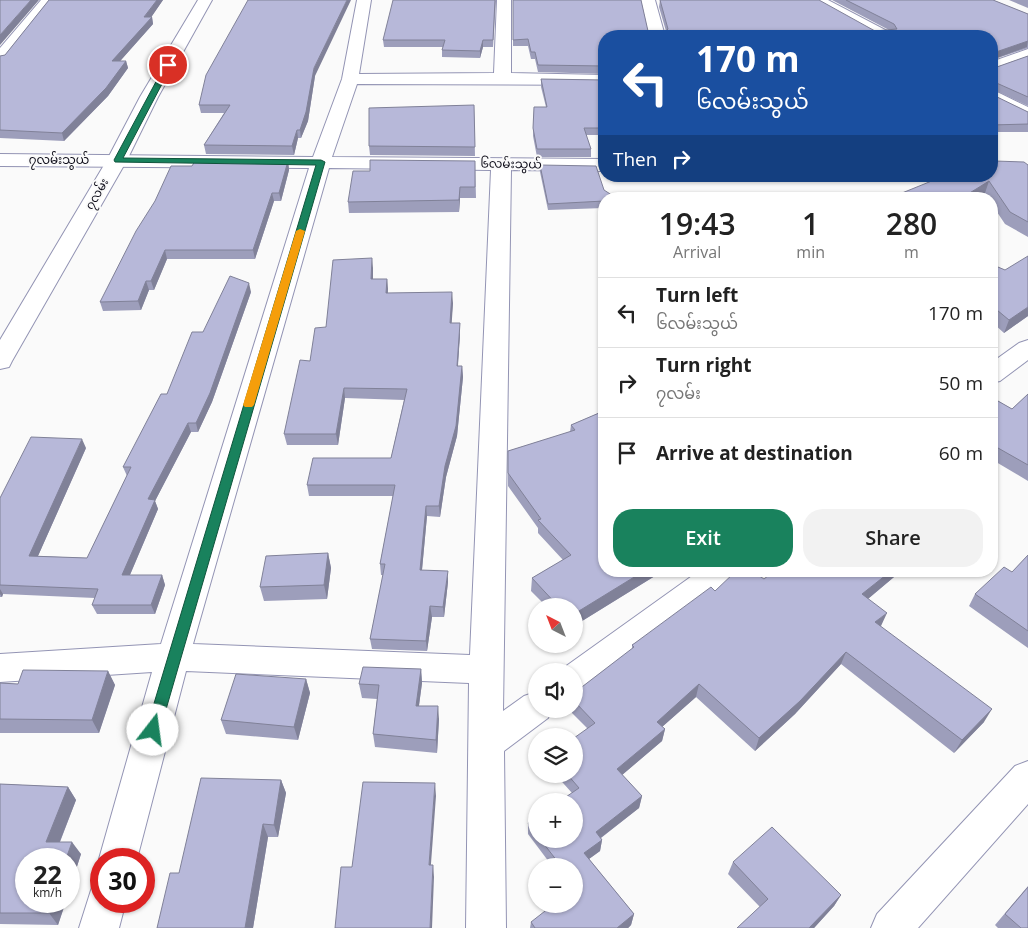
<!DOCTYPE html>
<meta charset="utf-8">
<style>
body{margin:0;font-family:"Open Sans","Noto Sans Myanmar",sans-serif;background:#f2f2f2;color:#222;height:100vh;display:flex;flex-direction:column;font-size:19px;white-space:nowrap}
*{box-sizing:border-box;margin:0}
p{font-size:16px;color:#767676}
.icon{flex:none;width:28px;height:28px;fill:none;stroke:currentColor;stroke-width:2;stroke-linecap:round;stroke-linejoin:round}
.map{position:relative;flex:1;overflow:hidden}
.panel{position:absolute;left:598px;top:192px;width:400px;height:385px;display:flex;flex-direction:column;background:#fff;border-radius:20px;box-shadow:0 1px 4px #0004}
.panel>*{flex:none}
.banner{position:absolute;left:598px;top:30px;width:400px;height:152px;border-radius:20px;box-shadow:0 1px 4px #0004;background:#1a4fa0;color:#fff;overflow:hidden}
.needle{width:32px;rotate:318deg}
.fabs{position:absolute;left:528px;top:598px;display:grid;gap:10px}
.fabs a{display:grid;place-items:center;width:55px;height:55px;border-radius:50%;background:#fff;box-shadow:0 1px 4px #0004;font-size:25px}
.speed{position:absolute;left:15px;top:848px;display:flex;gap:10px;font-size:25px;font-weight:700;text-align:center}
.speed>*{display:grid;place-content:center;width:65px;height:65px;border-radius:50%;background:#fff;box-shadow:0 1px 4px #0004;line-height:1}
.speed small{font-size:12px;font-weight:400}
.speed .limit{border:8px solid #d22;background:#fff;color:#111}
.pin{position:absolute;display:grid;place-items:center;width:42px;height:42px;color:#fff;margin:-21px;border:2px solid #fff;border-radius:50%;box-shadow:0 1px 5px #0007}
.me{position:absolute;width:55px;margin:-28px;rotate:15deg;stroke-linejoin:round;filter:drop-shadow(0 0 4px #0008)}
.turn{display:flex;align-items:center;gap:18px;height:105px;padding:0 15px;font-size:22px}
.turn .icon{width:65px;height:65px;stroke-width:2.5}
.turn b{display:block;font-size:35px;line-height:42px}
.then{display:flex;align-items:center;height:48px;padding:0 15px;background:#0003;gap:10px;font-size:19px}
.eta{display:flex;justify-content:space-evenly;align-items:center;height:85px;text-align:center}
.eta b{font-size:30px;font-weight:600;line-height:35px}
.button{display:flex;gap:10px;margin-top:auto;padding:10px 15px}
.button a{flex:1;height:58px;border-radius:20px;background:#19825d;color:#fff;font-size:20px;font-weight:600;line-height:58px;text-align:center}
.button a+a{background:#f2f2f2;color:#222}
ul{padding:0;list-style:none}
li{display:flex;align-items:center;gap:15px;height:70px;padding:0 15px;border-top:1px solid #e0e0e0}
li div{flex:1}
li b{display:block;font-size:19px}
li em{font-style:normal}
.map>svg:first-child{display:block}
.lines{fill:none;stroke-linecap:round;stroke-linejoin:round}
.minor-casing{stroke:#9394b4;stroke-width:2}
.tertiary-casing{stroke:#9394b4;stroke-width:2}
.minor{fill:#fff;fill-rule:evenodd}
.tertiary{fill:#fff;fill-rule:evenodd}
.wall{fill:#9d9ebb}
.shaded-wall{fill:#808198}
.building{fill:#b7b8d9;stroke:#808198}
.route{fill:#19825d;stroke:#10543c}
.slow{fill:#f59e0b}
.labels{text-anchor:middle;stroke-width:4;stroke-linejoin:round;paint-order:stroke}
.far-street-label{font-size:12px;fill:#0c0b17;stroke:#fafafa}
</style>
<div class="map">
<svg width="1028" height="928" viewBox="0 0 1028 928">
<rect width="100%" height="100%" fill="#fafafa"/>
<g class="lines">
<!-- minor casing -->
<g class="minor-casing">
<path id="minor" d="M41 0H56L6 61 0 63V48Z
M357 0H371L359 74 494 73 497 0H511V73L604 75V85L357 84 332 157 604 159V171L511 170 503 711 524 696 536 692V709H552L548 718 504 751 506 928H466L469 683 186 671 137 859H101V865L99 859 152 672 0 682V654L161 644 309 168 0 166V154L313 157 342 79ZM329 168 491 170 470 655 193 644Z
M641 0H655L665 36H649Z
M810 0H828L891 33 893 36H874Z
M1028 49V60L991 73V62Z
M991 89 1028 107V119L991 101Z
M1028 340V360L1000 381 991 383V363L1019 343Z
M699 571H737L733 579 586 689 574 693V671H561L562 669Z
M1028 761V804L918 928H871L877 914 1015 766Z
M101 883V901H126L119 928H79L92 887Z"/>
</g>
<!-- tertiary casing -->
<g class="tertiary-casing">
<path id="tertiary" d="M198 0H212L158 97 127 160 12 361 9 367 0 369V340L107 160 140 97Z"/>
</g>
<!-- minor -->
<use href="#minor" class="minor"/>
<!-- tertiary -->
<use href="#tertiary" class="tertiary"/>
</g>
<!-- wall -->
<path class="wall" d="M49 0H163L151 17H152L153 24 120 61H126L128 68 108 96 64 141 0 138V56L5 55Z
M496 0 493 47H483L480 58 442 57V50L443 47H384L383 40Z
M513 0 648 31H666L659 7 660 0 875 31 889 30 832 0H993L1028 14V48L992 60V66L994 68 1028 56V106L992 89 993 95 1028 112V132H991V36H604V74L538 72 535 59H531L528 46H513Z
M1009 0H1028V8Z
M315 76 308 121 301 138H298L294 155 206 154 204 145 224 113H201L199 105Z
M541 79 604 80V135H586L591 149V157H537L533 136 534 107H546L541 87Z
M474 105 475 156 370 155 369 146Z
M288 161 289 170 281 201H274L255 259H167L154 290H149L141 310 103 311 100 302 192 166Z
M475 161 476 198H460L459 212 349 213 348 202 370 171Z
M995 161 1028 165V237L1005 224 991 203V199H989L985 193 975 199H900L902 193Z
M540 165 604 190V208L548 210 540 172Z
M991 264 1005 270 1028 316 1004 333 994 324 991 330Z
M373 268V279H387L388 293 453 303 451 323 460 334 458 366H462L463 377 457 436 446 477 440 517 427 516 422 570 448 582 444 617H432L427 651 372 649 370 639 383 575H381L380 564 393 496H309L307 485 391 458 404 400 345 398 338 445H287L284 434 310 361 326 327Z
M251 292 212 402 198 432H191L155 501 158 509 130 575H162L165 585 155 614H97L92 605 95 598 3 594 2 597H0V498L86 448 38 556 87 558 127 476 123 467 167 394 203 332Z
M1028 394V481L991 459V397L1012 409Z
M599 413 604 571H663L574 626V606H546L531 591 532 578 563 560 538 533V528L508 486V451L570 432 571 425Z
M328 553 331 568 327 599 264 601 260 587Z
M1028 555V648L969 606 975 594 1012 572Z
M894 577 868 599 881 626H880L984 722 954 753 841 664 795 714 755 751 696 697 662 727 665 729 662 741 622 775 642 796 639 808 601 838 602 840 600 851 589 859 634 914 631 925 628 928H530L531 922 574 904V866H552L528 834V823L536 817V839H574L572 793 555 774H574L587 728 568 709H574V693L632 649V645L715 591 764 579Z
M421 669 422 683 419 706 439 719 437 753 375 747 373 734 377 699 362 698 359 684Z
M108 671 115 685 99 733H0V683L18 684Z
M306 679 310 693 298 740 226 734 221 720Z
M281 780 286 793 278 837H268L253 928H157L179 873Z
M0 784 68 787 76 800 60 842 81 854 69 891V859L66 901 58 925 0 924Z
M733 862 841 895 834 906 814 928H737L760 907 728 874Z
M1028 886V928H998L995 925Z"/>
<!-- shaded-wall -->
<path class="shaded-wall" d="M31 0H39L0 45V35Z
M157 0H163L148 22 152 17 153 24 114 68 112 61Z
M347 0H351L315 76 308 121 301 138 300 130 314 68Z
M483 40V47L480 58V51Z
M1028 41 1027 47 991 60 993 53Z
M126 61 128 68 108 96 64 141 62 133Z
M297 130 298 138 294 155 292 146Z
M288 161 289 170 281 201 279 193Z
M989 181 985 193 975 199H960Z
M460 187V198L459 212V200Z
M272 193 274 201 255 259 253 250Z
M165 250 167 259 154 290 151 281Z
M372 258 373 268V289L371 279Z
M387 279 388 289 387 303 386 293Z
M146 281 149 290 141 310 138 301Z
M249 283 251 292 212 402 198 432 196 423Z
M452 292 453 303 451 334 450 323Z
M1028 307V316L1004 333 1009 320Z
M996 320 991 330V323Z
M460 323V334L457 377V366Z
M462 366 463 377 457 436 446 477 440 517 439 506 445 466Z
M344 388 345 398 338 445 336 434Z
M188 423 191 432 155 501 158 509 126 584 122 575 148 499Z
M82 439 86 448 34 565 29 556Z
M426 506 427 516 421 580 420 570Z
M328 553 331 568 327 599 324 585Z
M448 571V582L444 617 443 607Z
M644 571H663L574 626V614Z
M891 571H897L894 577 857 608 862 594Z
M162 575 165 585 155 614 151 605Z
M0 589 3 594 2 597 0 594Z
M430 606 432 617 427 651 426 641Z
M887 613 881 626 869 636 875 622Z
M846 652 841 664 795 714 755 751 759 738Z
M421 669 422 683 417 719 416 706Z
M108 671 115 685 99 733 92 720Z
M306 679 310 693 298 740 294 727Z
M699 684 696 697 654 734 657 722Z
M438 706 439 719 437 753 436 740Z
M992 709 984 722 954 753 962 740Z
M665 729 662 741 615 781 617 769Z
M281 780 286 793 278 837 274 825Z
M435 783 436 796 430 877 429 865Z
M68 787 76 800 55 854 46 842Z
M642 796 639 808 594 843 596 832Z
M263 824 268 837 253 928H245Z
M602 840 600 851 582 864 584 853Z
M72 842 81 854 69 891V859H66Z
M433 865 434 877 432 928H430Z
M841 895 834 906 814 928H809Z
M52 901H66L58 925 49 913Z
M634 914 631 925 628 928H617Z"/>
<!-- building -->
<path class="building" d="M0 0H31L0 35Z
M49 0H157L144 17H152L112 61H126L106 88 62 133 0 130V56L5 55Z
M248 0H347L314 68 306 112 300 130H297L292 146 204 145 230 105H199L206 75Z
M393 0H495L493 40H483L480 51 442 50 445 40H383Z
M513 0H641L648 31H666L668 29 660 0H819L875 31 897 29 894 24 846 0H993L1028 14V41L993 53 992 66 994 68 1028 56V97L992 81 993 95 1028 112V124L991 125V36H604V66L538 65 535 52H531L528 39 513 40Z
M541 79 604 80V128H584L591 149H537L533 128 534 107H547Z
M474 105 475 147 369 146V108Z
M993 157 995 161 1024 162 1028 165V222L1010 212 989 181 960 199H912L902 193 944 176H991V158Z
M370 160 475 161V187H460L459 200 348 202 353 171H370Z
M195 161H288L279 193H272L253 250H165L151 281H146L138 301 100 302 136 231 155 201 171 166H192Z
M540 165 596 166 604 190 618 199H604V201L548 204Z
M1028 256V307L1009 320 991 305V264L1005 270Z
M372 258 371 279H387L386 293 452 292 450 323H460L457 366H462L456 426 445 466 439 506H426L420 570 448 571 443 607 430 606 426 641 370 639 385 564H380L395 485H307L313 458H391L407 389 344 388 336 434H284L300 360 310 361 315 328 326 327 333 260Z
M230 276 249 283 210 393 196 423H188L148 499 155 500 122 575H162L151 605H92L98 589 0 585V498L31 437 82 439 29 556 87 558 131 467H123L161 394H167L192 332H203Z
M991 318 996 320 991 323Z
M1028 394V465L991 444V397L1012 409Z
M599 413 604 418V571H644L574 614V606H558L532 578 571 555 538 520 541 519 508 473V451L575 430 571 425Z
M328 553 324 585 260 587 266 556Z
M1028 555V631L975 594 1004 567 1012 572Z
M736 571H752L764 579 774 571H891L862 594 887 613 875 622 992 709 962 740 846 652 800 701 759 738 699 684 657 722 665 729 617 769 642 796 596 832 602 840 584 853 634 914 617 928H535L531 922 554 904H574V888L576 887 574 884V866H561L540 839H574V801H560L579 788 567 774H574V738L595 723 574 701V693L634 647 632 645 635 643 711 587 715 591Z
M363 667 421 669 416 706H438L436 740 373 734 379 685 359 684Z
M23 670 108 671 92 720 0 719V683L18 684Z
M236 674 306 679 294 727 221 720Z
M201 778 281 780 274 825 263 824 245 928H157L170 873H179Z
M363 782 435 783 429 865H433L430 928H335L341 867H352Z
M0 784 68 787 46 842H72L66 859H26V901H52L49 913H0Z
M536 817V834L528 823Z
M772 827 841 895 809 928H737L768 899 733 862Z
M1028 887V928H1021L1005 914Z"/>
<!-- route -->
<path class="route" d="M166 63 172 65 123 158 321 160 325 162 160 730 158 735 153 737 148 735 146 730 316 165 115 162 114 160Z"/>
<!-- slow -->
<path class="slow" d="M300 229 305 231 254 405 252 407H245L243 405 296 231Z"/>
<g class="labels">
<!-- far-street labels -->
<g class="far-street-label">
<text x="59" y="164">၇လမ်းသွယ်</text>
<text transform="translate(511 164) rotate(1)" y="4">၆လမ်းသွယ်</text>
<text transform="translate(97 194) rotate(-60)" y="4">၇လမ်း</text>
</g>
</g>
</svg>
<div class="fabs">
<a><svg class="needle" viewBox="-14 -14 28 28"><path d="M0-13l5 13h-10z" fill="#e53935"/><path d="M0 13l5-13h-10z" fill="#767676"/></svg></a>
<a><svg class="icon" aria-label="sound" viewBox="0 0 24 24"><path d="M4 9h4l5-4v14l-5-4H4zM17 9q2 3 0 6"/></svg></a>
<a><svg class="icon" aria-label="layers" viewBox="0 0 24 24"><path d="M12 4l9 5-9 5-9-5zM3 14l9 5 9-5"/></svg></a>
<a>+</a>
<a>−</a>
</div>
<div class="speed"><div>22<small>km/h</small></div><div class="limit">30</div></div>
<div class="pin" style="left:168px;top:65px;background:#d93025"><svg class="icon" aria-label="arrive" viewBox="0 0 24 24"><path d="M6 21V4h12l-3 4 3 4H6"/></svg></div>
<svg class="me" style="left:153px;top:730px" viewBox="-20 -20 40 40"><circle r="19" fill="#fff"/><path d="M0-13L10 11 0 6-10 11z" fill="#19825d"/></svg>
<div class="banner">
<div class="turn"><svg class="icon" aria-label="left" viewBox="0 0 24 24"><path d="M17 20v-9H6M10 6l-5 5 5 5"/></svg><div><b>170 m</b>၆လမ်းသွယ်</div></div>
<div class="then">Then<svg class="icon" aria-label="right" viewBox="0 0 24 24"><path d="M7 20v-9h11M14 6l5 5-5 5"/></svg></div>
</div>
<section class="panel">
<div class="eta">
<div><b>19:43</b><p>Arrival</p></div>
<div><b>1</b><p>min</p></div>
<div><b>280</b><p>m</p></div>
</div>
<ul>
<li><svg class="icon" aria-label="left" viewBox="0 0 24 24"><path d="M17 20v-9H6M10 6l-5 5 5 5"/></svg><div><b>Turn left</b><p>၆လမ်းသွယ်</p></div><em>170 m</em></li>
<li><svg class="icon" aria-label="right" viewBox="0 0 24 24"><path d="M7 20v-9h11M14 6l5 5-5 5"/></svg><div><b>Turn right</b><p>၇လမ်း</p></div><em>50 m</em></li>
<li><svg class="icon" aria-label="arrive" viewBox="0 0 24 24"><path d="M6 21V4h12l-3 4 3 4H6"/></svg><div><b>Arrive at destination</b></div><em>60 m</em></li>
</ul>
<div class="button"><a>Exit</a><a>Share</a></div>
</section>
</div>
